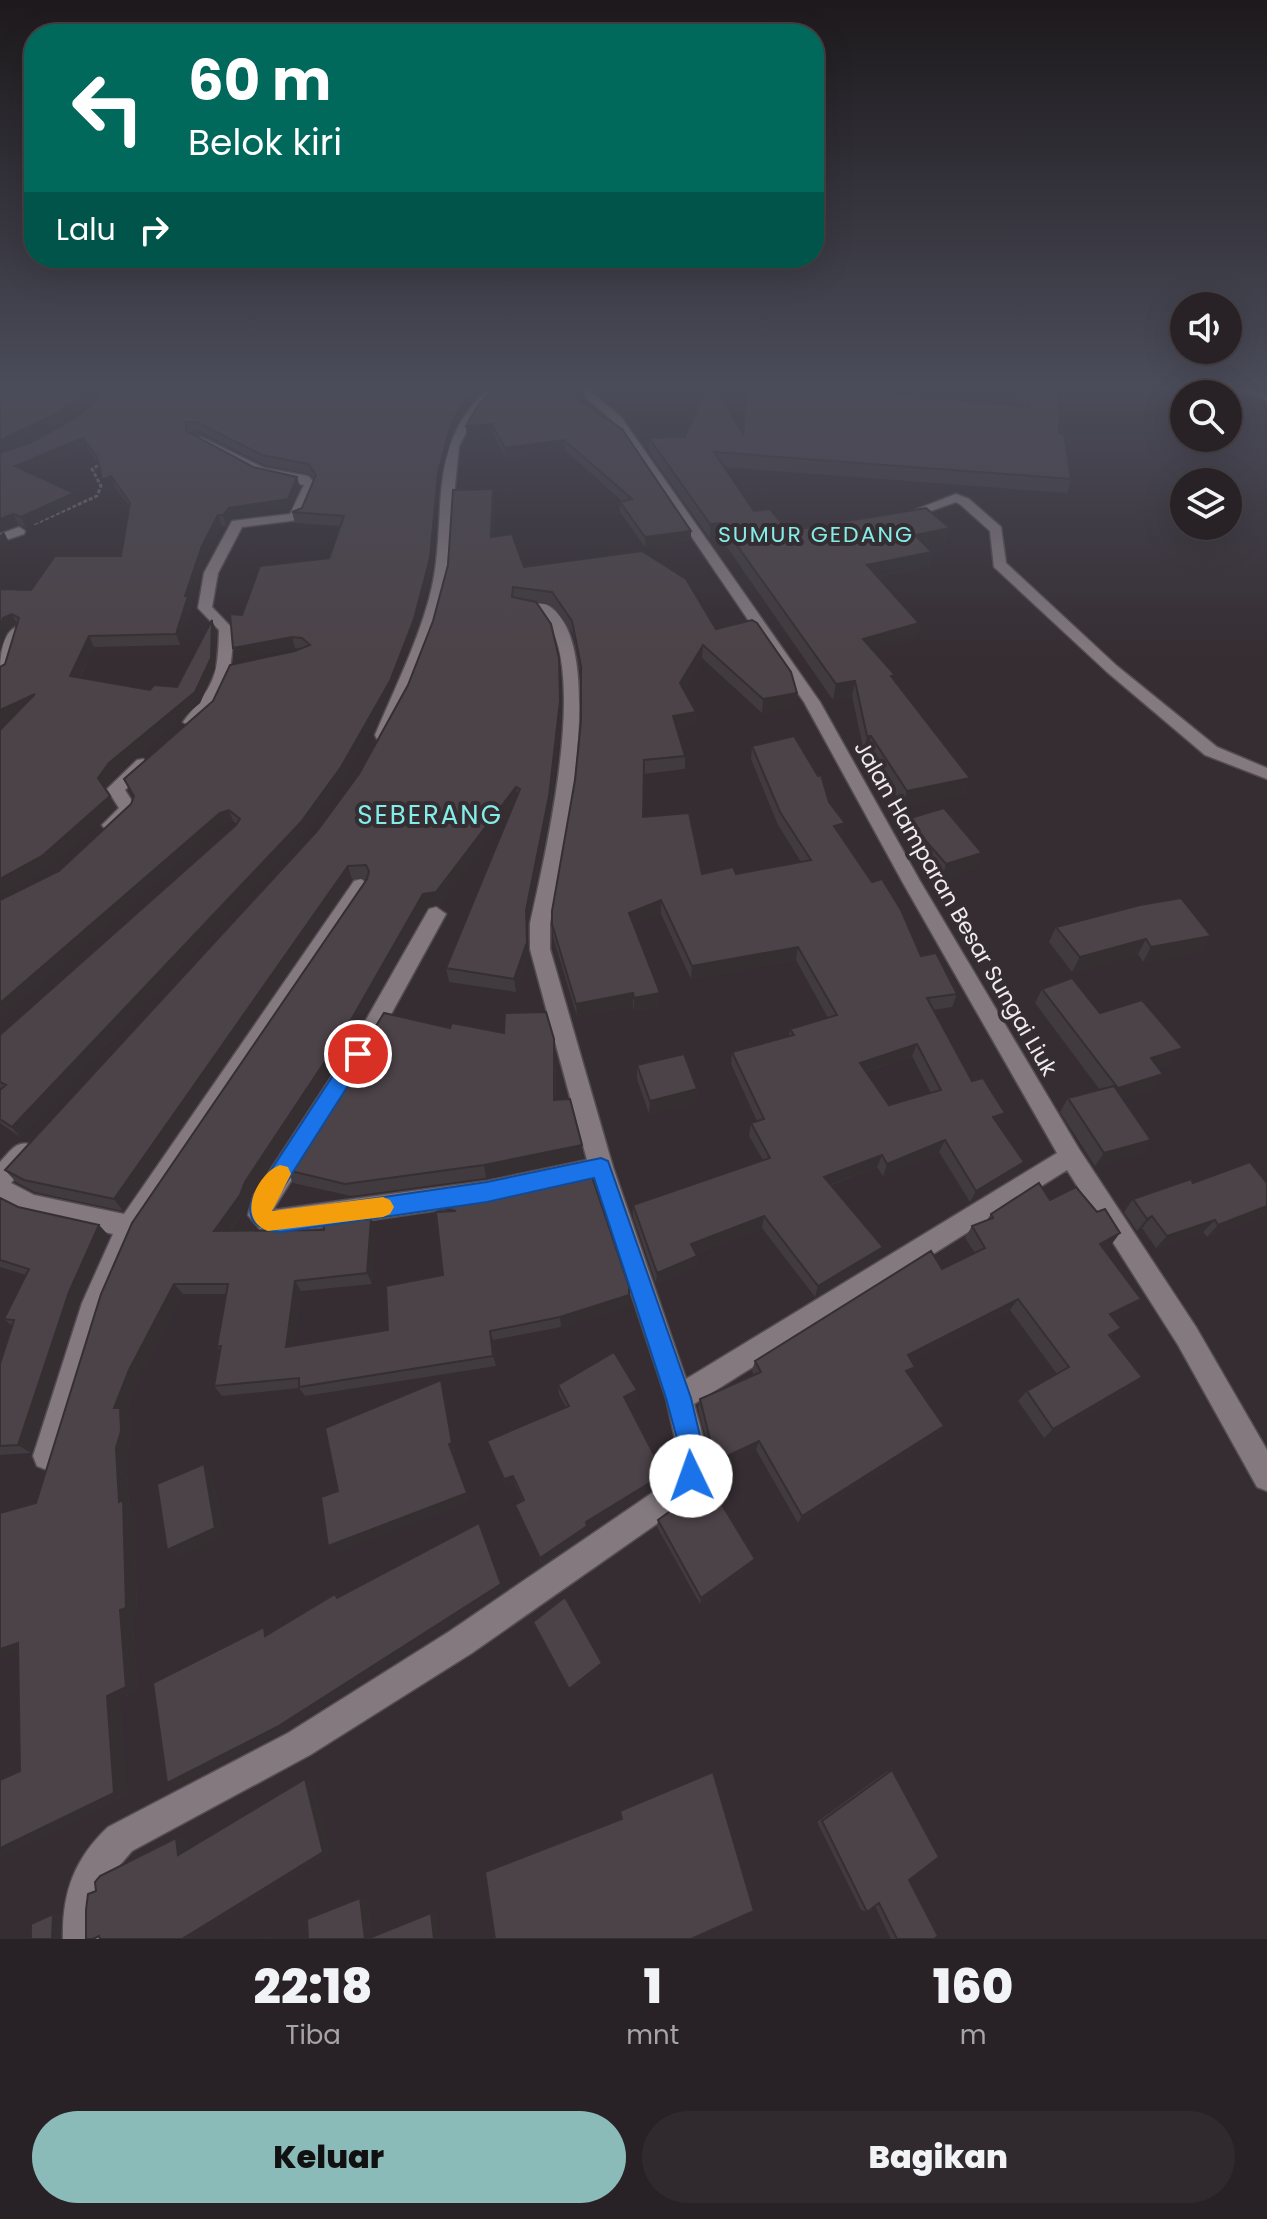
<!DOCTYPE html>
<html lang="id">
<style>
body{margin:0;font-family:Poppins,sans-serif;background:#302a2e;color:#f1f3f6;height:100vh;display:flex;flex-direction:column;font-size:30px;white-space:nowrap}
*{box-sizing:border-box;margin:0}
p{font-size:26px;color:#a5a4a7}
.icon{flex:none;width:44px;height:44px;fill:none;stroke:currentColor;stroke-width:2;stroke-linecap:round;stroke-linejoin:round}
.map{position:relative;height:1939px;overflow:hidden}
.drawer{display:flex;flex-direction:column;background:#282226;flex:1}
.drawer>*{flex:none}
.banner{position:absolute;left:24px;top:24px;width:800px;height:244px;border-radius:32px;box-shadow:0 8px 32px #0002,0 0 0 2px #443f43;background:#00695c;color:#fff;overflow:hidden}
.fabs{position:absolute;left:1170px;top:292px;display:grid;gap:16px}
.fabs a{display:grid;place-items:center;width:72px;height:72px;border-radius:50%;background:#282226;box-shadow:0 8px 32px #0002,0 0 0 2px #443f43;font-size:40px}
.pin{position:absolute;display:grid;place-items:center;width:68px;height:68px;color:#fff;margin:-34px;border:4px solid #fff;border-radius:50%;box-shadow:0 2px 8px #0007}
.me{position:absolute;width:88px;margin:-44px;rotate:357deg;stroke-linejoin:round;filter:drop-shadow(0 0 6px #0008)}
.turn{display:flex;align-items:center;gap:28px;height:168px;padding:0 32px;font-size:36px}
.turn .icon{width:104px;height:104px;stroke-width:2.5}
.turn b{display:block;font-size:56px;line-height:68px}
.then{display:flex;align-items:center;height:76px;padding:0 32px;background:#0003;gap:16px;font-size:30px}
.eta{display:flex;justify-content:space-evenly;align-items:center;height:136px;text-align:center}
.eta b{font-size:48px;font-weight:800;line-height:56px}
.action{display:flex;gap:16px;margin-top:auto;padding:16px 32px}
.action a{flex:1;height:92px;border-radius:48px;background:#8bbbb9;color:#111;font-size:32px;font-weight:800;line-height:92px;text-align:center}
.action a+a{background:#302a2e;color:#f1f3f6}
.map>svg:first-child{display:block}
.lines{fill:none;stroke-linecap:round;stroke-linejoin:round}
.minor-casing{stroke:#534c51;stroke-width:3}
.path{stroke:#716a6f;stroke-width:3;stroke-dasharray:4 2;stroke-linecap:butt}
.minor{fill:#83797f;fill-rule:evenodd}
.wall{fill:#413a3e;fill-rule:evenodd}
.shaded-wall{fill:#352f32}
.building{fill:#4c4348;stroke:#352f32;stroke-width:2;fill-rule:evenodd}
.route{fill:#1a73e8;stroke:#114b97;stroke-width:2}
.slow{fill:#f59e0b}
.labels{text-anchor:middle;stroke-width:8;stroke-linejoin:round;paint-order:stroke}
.far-quarter-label{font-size:22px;letter-spacing:2px;fill:#83eee8;stroke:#352d32}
.street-label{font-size:22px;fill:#efeaed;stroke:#352d32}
.quarter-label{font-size:26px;letter-spacing:2px;fill:#83eee8;stroke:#352d32}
</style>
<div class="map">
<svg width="1267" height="1939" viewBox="0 0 1267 1939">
<rect width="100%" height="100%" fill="#352d32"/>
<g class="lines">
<!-- minor casing -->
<g class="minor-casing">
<path id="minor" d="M494 384H505L476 414 459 446 444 595 430 640 391 735 389 739H377L375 735C394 690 416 646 429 599 451 520 420 444 494 384Z
M570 384H581L621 417 820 702 920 881 1079 1149 1196 1327 1267 1450V1491L1257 1487 1178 1345 1067 1170 694 1404C704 1443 716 1464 691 1500L472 1653 310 1755 132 1851 102 1886 98 1908 99 1939H63C62 1893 74 1859 108 1827L288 1733 450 1631 671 1480 680 1461 666 1398 593 1179 487 1203 281 1233 260 1229 248 1215 254 1195 350 1048 429 909 436 907 446 914 366 1060 273 1210 487 1181 587 1160 530 949V924C543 863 594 656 539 613 532 608 524 610 516 608V602C628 578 559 873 550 924V949L613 1167 686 1379 1057 1153 903 883 804 702 613 421Z
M987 384 1072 385 1046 393 992 387Z
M1215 384H1232L1267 394V400Z
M201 437 264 468 308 476 316 484 304 514 298 520 242 527 218 573 212 607 233 629C233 661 228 715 191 727L183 722C213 684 218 681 219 630L198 608 204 573 232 521 290 514 304 485 257 474 197 442 195 440Z
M956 494 969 499 1001 527 1006 563 1117 666 1217 747 1267 768V779L1205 755 1107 672 994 567 990 531 961 505 956 502 903 521 897 517Z
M19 527 25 531 24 534 0 542V534Z
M16 627 23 631 8 674 0 679C0 662 0 635 16 627Z
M143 759 151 764 125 790 137 809 117 829H105L102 825 119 808 107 789 137 760Z
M361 879 370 886 368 891 138 1233 108 1303 57 1466 47 1470 37 1466 33 1456 82 1303 113 1234 30 1216 0 1201V1162C10 1152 16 1139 32 1145L35 1152 11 1183 34 1195 124 1214 354 881Z"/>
</g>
<!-- path -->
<path class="path" d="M34 524 97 496 101 486 92 469 104 462"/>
<!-- minor -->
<use href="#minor" class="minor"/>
</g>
<!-- wall -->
<path class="wall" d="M586 384H672L631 387V396L604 399Z
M862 384H893L895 395 1021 406 1015 393 1017 384H1059V433L1071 479 1067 493 724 467 754 511 788 531 946 542 926 546 932 552 929 566 878 577 919 623 916 638 873 650 894 680 966 793 903 806 868 751 864 752 852 696 833 700 720 537 710 539 649 452V438L743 434 860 392Z
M584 391 585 401H580L691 541 645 547 620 512V502L622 501 565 450 506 458 493 434 467 436 466 426Z
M469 405 453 431 439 483 432 568 416 630 392 692 344 778 305 833 20 1137 0 1123V1090L2 1089 0 1087V1035L237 824 233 821 59 871 131 804 134 798 124 779 295 651 301 649 295 648 237 659 242 615 329 558 340 526 295 523 292 512 302 508 314 480 310 474 265 465 200 431 189 432 253 467 300 487 291 510 232 518 226 526H222L206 556 190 602 192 606 180 645 94 647 80 677 150 690 177 687 212 620 216 631 215 669 200 703 115 774 105 788 115 807 48 867 0 895V730L11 719 0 724V667L5 664 17 625 8 629 0 651V589L31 590 121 556 130 507 115 487 106 490 98 464 87 447 29 472 78 503 26 528 18 524 0 531V453L30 443 79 416Z
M495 502 493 536 524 567 716 629 797 693 795 707 762 713 702 658 684 690 696 712 695 726 677 729 685 756V769L644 774 643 817 702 874H736L801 862 778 825 751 759 752 746 829 802 842 837H841L921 956 957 994 952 1007 933 1010 972 1081 999 1125 1017 1174 970 1202 939 1152 883 1176 877 1167 831 1185 879 1258 815 1297 762 1228 696 1253 697 1256 696 1267 656 1283 633 1216V1205L763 1160 749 1136 751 1123 757 1121 731 1064 732 1052 789 1037 790 1029 828 1018 796 960 691 979 661 914 634 925 659 1006 634 1011 633 1006 577 1016 553 937 552 924 575 780 581 721V676L573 634 552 605 536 603 561 714 550 810 527 923 529 955 516 992 449 982 446 968 512 808 439 905 426 908 347 1046 251 1193 247 1207 230 1231 375 1230 372 1284 301 1291 294 1346 388 1330 443 1275 438 1212 435 1202 629 1286V1305L561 1327 493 1340 496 1366 305 1396 299 1388 222 1396 214 1386 220 1350 217 1346 227 1294H183L138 1380 126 1413 131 1417V1439L126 1456 129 1505 134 1508 137 1613 132 1616 138 1691 119 1699 127 1795 0 1856V1780L20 1771 36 1503 367 879H352L123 1211 35 1192 16 1182 5 1170 317 831 359 774 408 685ZM912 1056 931 1093 889 1105 866 1072Z
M907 819 977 868 942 879 903 834Z
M1140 905 1202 951 1143 962 1138 954 1072 972 1049 942 1056 927Z
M1042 989 1100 1013 1173 1062 1158 1067 1154 1088 1122 1098 1151 1140 1142 1153 1095 1166 1060 1112 1068 1098 1100 1090 1035 1003Z
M555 1053 556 1100 583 1158 486 1178 351 1196 293 1183 287 1170Z
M637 1065 697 1089 696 1103 649 1114 637 1079Z
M1193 1183H1267V1214L1207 1237 1203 1232 1156 1248 1142 1228 1137 1231 1124 1212 1133 1199Z
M0 1198 18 1207 99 1225 109 1236 79 1302 31 1453 0 1455V1364L12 1326 4 1319 26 1275 0 1267Z
M1050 1200 1111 1245 1104 1249 1141 1299 1131 1310 1114 1318 1111 1339 1132 1387 1044 1438 1018 1401 1027 1391 1057 1374 1010 1310 912 1360 910 1376 944 1426 937 1435 798 1523 756 1450 717 1468 708 1448 698 1408 700 1399 754 1375 752 1371 755 1361 975 1253 965 1238 972 1226 987 1220 991 1214Z
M558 1385 637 1390V1399L628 1404 664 1474 663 1482 588 1529V1533L542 1565 515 1505 523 1501 515 1484 507 1487 487 1441 566 1407 559 1394Z
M684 1511 755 1559 752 1566 700 1604 657 1527 658 1520Z
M892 1770 909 1880 934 1939H891L875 1906 867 1912 861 1910 817 1822 886 1772Z"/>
<!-- shaded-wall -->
<path class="shaded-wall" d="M91 384H102L84 406 58 425 0 452V440Z
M479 384H490L469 405 453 431 439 483 432 568 416 630 392 692 344 778 305 833 20 1137 12 1127 301 822 438 473 452 421 468 395Z
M631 386V396L604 399 603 389Z
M584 391 585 401 568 402V393Z
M492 424 493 434 467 436 466 426Z
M83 438 87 447 20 476 15 466Z
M564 440 565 450 506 458 505 448Z
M111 476 115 487 106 490 102 480Z
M297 477 300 487 291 510 232 518 226 526 223 515 229 508Z
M493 489 495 502 492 550 491 537Z
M74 493 78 503 26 528 21 517Z
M13 514 18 524 0 531V519Z
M218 515 222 526 206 556 190 602 192 606 180 645 176 634 185 596 202 546Z
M721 523 720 537 710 539V524Z
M950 528 946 542 912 549 915 535Z
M691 531V541L645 547V537Z
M4 532 9 542 0 550V535Z
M932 552 929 566 865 579 867 565Z
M12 614 17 624 8 629 0 651V625L3 618Z
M212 620 216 631 215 669 200 703 115 774 104 789 98 778 109 763 195 692Z
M919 623 916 638 860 654 863 639Z
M89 636 94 647 75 686 70 676Z
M292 637 295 648 237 659 233 648Z
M703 645 702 658 680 697V683Z
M559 658 561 714 550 810 527 923 529 955 516 992 514 979 526 910Z
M855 681 852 696 833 700 836 684Z
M797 693 795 707 762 713 763 699Z
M35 694 41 705 0 724V710Z
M696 712 695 726 672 730 673 716Z
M867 736H871L868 751 864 752Z
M970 778 966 793 903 806 907 791Z
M516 787 518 801 439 905 426 908 347 1046 251 1193 247 1207 221 1242 214 1231 423 894Z
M110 796 115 807 48 867 0 895V879Z
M229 810 233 821 224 824 0 1020V1003L220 813Z
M845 823 842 837 831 840 834 826Z
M982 853 977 868 942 879 946 864Z
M348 866 352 879 123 1211 114 1199Z
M661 900V914L630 927 629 913Z
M1211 936 1202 951 1143 962 1151 947Z
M1146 939 1138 954 1072 972 1080 957Z
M798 947 796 960 691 979 692 966Z
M633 993V1006L577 1016 576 1004Z
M660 993 659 1006 634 1011V998Z
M554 1039 555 1053 556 1114 554 1100Z
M917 1044 912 1056 856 1075 860 1063Z
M1183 1048 1173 1062 1142 1072 1151 1058Z
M1163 1074 1154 1088 1109 1102 1118 1088Z
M697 1089 696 1103 649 1114 650 1101Z
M1005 1113 999 1126 993 1117Z
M945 1140 939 1152 883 1176 887 1164Z
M1151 1140 1142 1153 1095 1166 1104 1153Z
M582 1145 583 1158 486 1178 484 1165Z
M882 1155 877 1167 821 1188 824 1177Z
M1024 1162 1017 1174 970 1202 976 1191Z
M1267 1206V1214L1207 1237 1218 1225Z
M764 1216 762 1228 690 1255 691 1244Z
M1152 1216 1142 1228 1137 1231 1147 1219Z
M371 1219 375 1230 372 1284 367 1273Z
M1215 1220 1203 1232 1156 1248 1167 1236Z
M99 1225 109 1236 79 1302 31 1453 18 1445 69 1292Z
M1120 1233 1111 1245 1091 1256 1100 1244Z
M883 1247 879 1258 815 1297 818 1286Z
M697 1256 696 1267 656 1283 657 1273Z
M295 1281 301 1291 293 1357 286 1347Z
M174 1284 183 1294 138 1380 126 1413 131 1417V1439L126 1456 129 1505 134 1508 137 1613 132 1616 138 1691 119 1699 127 1795 0 1856V1848L107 1696 120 1610 119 1502 114 1408 129 1370Z
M629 1295V1305L561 1327 560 1317Z
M1018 1299 1010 1310 903 1365 908 1355Z
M1141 1299 1131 1310 1100 1325 1110 1314Z
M490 1331 493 1340 496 1366 493 1356Z
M915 1367 909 1377 906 1371Z
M1142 1377 1132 1387 1044 1438 1053 1429Z
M441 1380 445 1390 456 1453 453 1454 471 1501 336 1553 328 1546 449 1444Z
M637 1390V1399L624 1406V1397Z
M944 1426 937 1435 798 1523 802 1516Z
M759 1441 756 1450 717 1468 719 1460Z
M204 1464 213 1473 225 1536 178 1558 167 1550Z
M664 1474 663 1482 588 1529V1533L542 1565 540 1558 586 1522Z
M513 1476 515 1484 507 1487 504 1479Z
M479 1523 504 1590 286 1730 179 1785 167 1783Z
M755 1559 752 1566 700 1604 701 1598Z
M264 1627 273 1633 265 1636Z
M18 1643 32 1647 0 1659V1649Z
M602 1663V1668L570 1693 569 1689Z
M305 1779 314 1781 332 1852 191 1939H182Z
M176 1838H188L190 1855H178Z
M368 1897 373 1937 365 1939 360 1898Z
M437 1911 440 1939H434L431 1913Z
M61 1913V1939H52L53 1914Z
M271 1935V1939H260V1937Z"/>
<!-- building -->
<path class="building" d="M0 384H91L80 397 54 415 0 440Z
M109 384H479L468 395 452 421 438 473 430 558 414 619 390 681 341 767 301 822 12 1127 0 1119V1090L6 1085 0 1082V1035L236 825 240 819 229 810 220 813 0 1003V900L59 871 131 804 134 796 124 779 213 701 230 665 295 651 310 645 302 638 292 637 233 648 230 614 242 615 260 566 329 558 344 516 292 512 302 508 316 475 308 464 262 455 197 422H186V431L253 467 297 477 288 499 229 508 223 515H218L202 546 185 596H188L176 634 89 636 70 676 150 690 154 685 177 687 212 620 211 658 195 692 109 763 98 778 110 796 42 856 0 879V730L35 694 0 710V667L5 664 19 618 12 614 3 618 0 625V589L31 590 55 556H121L130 503 111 476 102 480 97 457 83 438 15 466 74 493 21 517 13 514 0 519V453L30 443 79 416 106 391Z
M498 384H576L584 391 568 393 622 429 691 531 645 537 620 502 632 499 564 440 505 448 492 424 466 426 477 407Z
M597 384H629L631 386 603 389Z
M707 384H712L743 434 747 387 863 392 862 384H893L895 395 1031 407 1020 384H1059V433L1064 434 1071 479 714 452 754 511 770 509 788 531 926 508 950 528 915 535 932 552 867 565 919 623 863 639 895 675 891 676 970 778 907 791 871 736H867L855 681 836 684 721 523 710 524 649 438 685 437Z
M493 489 491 537 512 534 524 567 642 551 686 579 716 629 752 620 757 623 791 672 797 693 763 699 703 645 680 683 696 712 673 716 685 756 644 760 643 817 689 813 702 874 733 867 736 874 811 860 780 812 752 746 794 736 818 776 821 775 829 802 845 823 834 826 872 882 882 879 901 910 921 956 936 953 957 994 927 998 972 1081 983 1078 1005 1113 993 1117 1024 1162 976 1191 945 1140 887 1164 882 1155 824 1177 883 1247 818 1286 764 1216 691 1244 697 1256 657 1273 633 1205 770 1158 751 1123 764 1119 732 1052 794 1035 790 1029 837 1015 798 947 692 966 661 900 629 913 660 993 634 998 633 993 576 1004 552 924V911L575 780 581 721V666L572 621 552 592 513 587 512 597 536 602 551 624 559 658 560 701 549 796 526 910 527 942 514 979 446 968 520 789 516 787 436 892 423 894 343 1034 245 1182 240 1195 214 1231 324 1230V1223L371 1219 367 1273 295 1281 286 1347 388 1330 386 1286 443 1275 436 1212 456 1211 436 1206 435 1202 485 1194 590 1171 629 1286V1295L560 1317 490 1331 493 1356 299 1387V1378L214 1386 221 1346H217L228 1284H174L129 1370 114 1408H120L121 1431 116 1448 119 1502 123 1500 126 1608 120 1610 126 1687 107 1696 114 1793 0 1848V1780L20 1771 18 1643 0 1649V1513L36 1503 101 1294 132 1223 367 879 369 871 366 865 348 866 114 1199 24 1180 5 1170 317 831 359 774 408 685 433 621 448 565 453 490ZM917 1044 941 1090 889 1105 860 1063Z
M944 808 982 853 946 864 907 819Z
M1181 898 1211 936 1151 947 1146 939 1080 957 1056 927 1140 905Z
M1072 978 1100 1013 1142 1000 1183 1048 1151 1058 1163 1074 1118 1088 1042 989Z
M546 1012 554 1039V1100L570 1099 582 1145 484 1165 345 1184 287 1170 384 1013 450 1028 452 1023 504 1033 505 1013Z
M684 1054 697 1089 650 1101 637 1065Z
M1114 1086 1151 1140 1104 1153 1068 1098Z
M1250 1162 1267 1183V1206L1218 1225 1215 1220 1167 1236 1152 1216 1147 1219 1133 1199 1191 1179 1193 1183Z
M1039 1183 1050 1200 1076 1187 1097 1212 1105 1209 1120 1233 1100 1244 1141 1299 1110 1314 1121 1328 1109 1335 1142 1377 1053 1429 1027 1391 1069 1367 1018 1299 908 1355 915 1367 906 1371 944 1426 802 1516 759 1441 719 1460 710 1439 700 1399 761 1372 755 1361 931 1251 942 1269 985 1248 972 1226 993 1218 991 1214Z
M0 1198 18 1207 99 1225 69 1292 18 1445 0 1446V1364L14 1320 4 1319 29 1269 0 1260Z
M614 1352 637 1390 624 1397 664 1474 586 1522 587 1526 540 1558 515 1505 524 1500 513 1476 504 1479 487 1441 569 1406 558 1385Z
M441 1380 452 1443 449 1444 467 1493 328 1546 321 1497 338 1491 325 1428Z
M204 1464 215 1528 167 1550 157 1484Z
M713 1490 755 1559 701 1598 658 1520 680 1504 684 1511Z
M479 1523 501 1584 277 1727 167 1783 153 1683 264 1627 265 1636 335 1594 337 1598Z
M565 1597 602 1663 569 1689 533 1622Z
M892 1770 939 1857 909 1880 938 1936 934 1939H897L879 1903 867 1912 822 1821Z
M713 1772 754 1911 691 1939H495L485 1872 622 1819 620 1811Z
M305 1779 323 1852 182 1939H100L99 1936 93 1939H86V1910L88 1894 96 1891 95 1882 100 1876 176 1838 178 1855Z
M360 1898 365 1939H308L307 1919Z
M431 1913 434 1939H367Z
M53 1914 52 1939H31V1924Z"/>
<!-- sky -->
<linearGradient id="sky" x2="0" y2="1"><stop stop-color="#1d191c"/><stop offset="0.59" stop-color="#4b4c5a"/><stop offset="1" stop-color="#4b4c5a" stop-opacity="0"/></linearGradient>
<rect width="1267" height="655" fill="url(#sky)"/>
<!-- route -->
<path class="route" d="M358 1046 365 1048 368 1054 365 1059 272 1205V1211L281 1212 487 1182 601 1158 608 1161 691 1398 706 1461 700 1485 691 1488 682 1485 678 1476 681 1461 679 1446 666 1398 594 1178 487 1202 281 1232C258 1231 243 1219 254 1196L351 1048Z"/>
<!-- slow -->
<path class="slow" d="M280 1165 288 1167 291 1174 272 1211 383 1197 390 1200 394 1207 390 1214 383 1217 268 1231C234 1218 259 1172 280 1165Z"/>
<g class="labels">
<!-- far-quarter labels -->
<g class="far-quarter-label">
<text x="816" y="542">SUMUR GEDANG</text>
</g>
<!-- street labels -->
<g class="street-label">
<text transform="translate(956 908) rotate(60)" y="8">Jalan Hamparan Besar Sungai Liuk</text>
</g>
<!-- quarter labels -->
<g class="quarter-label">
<text x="430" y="824">SEBERANG</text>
</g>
</g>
</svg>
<div class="fabs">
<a><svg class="icon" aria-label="sound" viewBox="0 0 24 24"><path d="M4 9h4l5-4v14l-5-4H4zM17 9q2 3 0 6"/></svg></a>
<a><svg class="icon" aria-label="search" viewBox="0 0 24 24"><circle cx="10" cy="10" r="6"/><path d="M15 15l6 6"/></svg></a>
<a><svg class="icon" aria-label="layers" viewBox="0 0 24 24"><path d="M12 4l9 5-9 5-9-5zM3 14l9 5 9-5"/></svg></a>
</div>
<div class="pin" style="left:358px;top:1054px;background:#d93025"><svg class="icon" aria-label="arrive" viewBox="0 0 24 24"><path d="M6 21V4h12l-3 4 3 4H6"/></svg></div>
<svg class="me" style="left:691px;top:1476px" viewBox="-20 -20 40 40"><circle r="19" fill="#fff"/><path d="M0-13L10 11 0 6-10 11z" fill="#1a73e8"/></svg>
<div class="banner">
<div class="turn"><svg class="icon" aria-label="left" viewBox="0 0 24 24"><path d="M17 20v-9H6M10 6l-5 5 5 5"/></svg><div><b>60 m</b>Belok kiri</div></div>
<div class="then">Lalu<svg class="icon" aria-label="right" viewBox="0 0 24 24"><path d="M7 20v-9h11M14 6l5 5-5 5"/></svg></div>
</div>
</div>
<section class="drawer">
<div class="eta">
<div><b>22:18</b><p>Tiba</p></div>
<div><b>1</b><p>mnt</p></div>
<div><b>160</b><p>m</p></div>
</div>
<div class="action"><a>Keluar</a><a>Bagikan</a></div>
</section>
